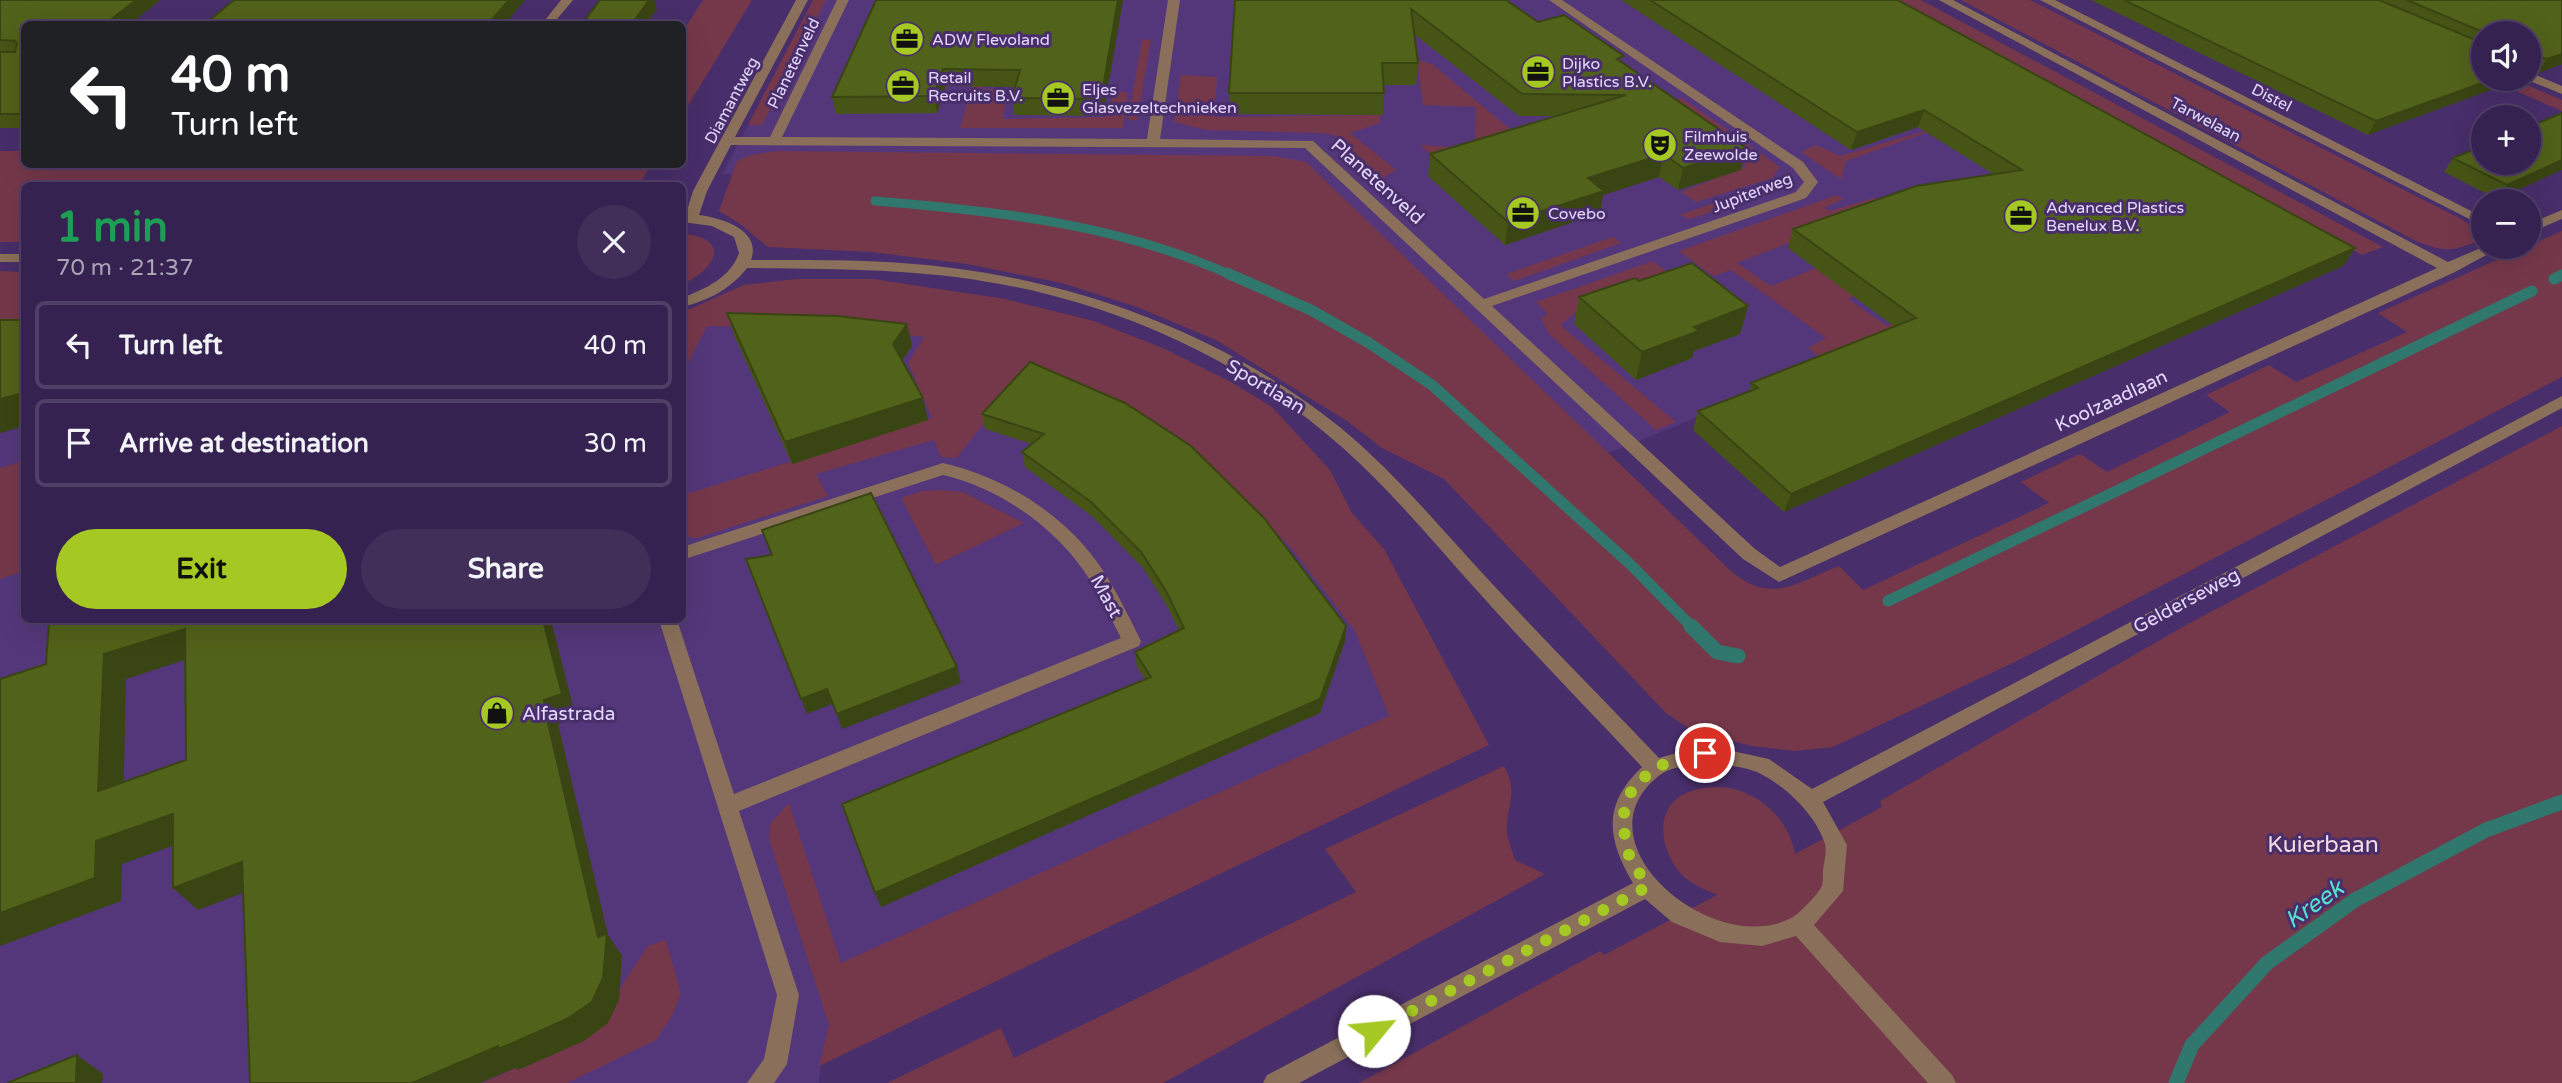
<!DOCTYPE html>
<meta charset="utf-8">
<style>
body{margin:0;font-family:"Varela Round",sans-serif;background:#412f5a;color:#f1f3f6;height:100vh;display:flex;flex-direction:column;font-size:26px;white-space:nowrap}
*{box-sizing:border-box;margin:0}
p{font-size:23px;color:#aaa4b7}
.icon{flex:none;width:38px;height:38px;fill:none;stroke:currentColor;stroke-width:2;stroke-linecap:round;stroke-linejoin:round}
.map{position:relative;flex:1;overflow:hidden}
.details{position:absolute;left:21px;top:182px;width:665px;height:441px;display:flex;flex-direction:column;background:#362250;border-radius:10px;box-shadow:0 7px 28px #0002,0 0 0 2px #503f67}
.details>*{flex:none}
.guide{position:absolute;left:21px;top:21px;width:665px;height:147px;border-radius:10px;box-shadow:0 7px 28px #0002,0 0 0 2px #503f67;background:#202124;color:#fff;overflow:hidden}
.controls{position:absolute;left:2471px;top:21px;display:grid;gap:14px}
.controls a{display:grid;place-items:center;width:70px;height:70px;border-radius:50%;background:#362250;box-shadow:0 7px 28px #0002,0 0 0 2px #503f67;font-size:35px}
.pin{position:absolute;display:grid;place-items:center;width:60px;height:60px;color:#fff;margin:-30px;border:4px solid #fff;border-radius:50%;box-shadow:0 2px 7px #0007}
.me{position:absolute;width:77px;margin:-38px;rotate:62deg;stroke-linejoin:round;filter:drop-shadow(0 0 5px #0008)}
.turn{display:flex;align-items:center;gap:24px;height:147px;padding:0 35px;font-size:32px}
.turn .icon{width:91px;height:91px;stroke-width:2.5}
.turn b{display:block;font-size:49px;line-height:60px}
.round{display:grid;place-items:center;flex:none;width:74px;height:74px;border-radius:37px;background:#412f5a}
.headline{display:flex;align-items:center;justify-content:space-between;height:119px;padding:0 35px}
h1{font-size:42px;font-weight:800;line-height:52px;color:#1e9e55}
.cta{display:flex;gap:14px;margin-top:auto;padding:14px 35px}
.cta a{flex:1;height:80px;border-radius:42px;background:#a5c822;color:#111;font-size:28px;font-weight:800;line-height:80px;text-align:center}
.cta a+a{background:#412f5a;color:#f1f3f6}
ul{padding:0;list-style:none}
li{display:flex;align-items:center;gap:21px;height:88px;margin:0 14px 10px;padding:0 21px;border:4px solid #503f67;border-radius:10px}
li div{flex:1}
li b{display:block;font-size:26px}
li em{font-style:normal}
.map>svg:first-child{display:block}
.built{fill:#54377a}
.green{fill:#75384b;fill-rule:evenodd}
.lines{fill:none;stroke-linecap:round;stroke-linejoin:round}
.stream-far2{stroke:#30786d;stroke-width:9}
.stream-far1{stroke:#30786d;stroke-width:11}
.stream{stroke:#30786d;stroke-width:15}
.minor{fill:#8a705a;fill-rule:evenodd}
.wall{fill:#465416}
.shaded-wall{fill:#394512}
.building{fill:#51621a;stroke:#394512;stroke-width:2;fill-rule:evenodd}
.route{stroke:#a5c822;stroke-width:12;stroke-dasharray:0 21.6}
.labels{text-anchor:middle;stroke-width:6;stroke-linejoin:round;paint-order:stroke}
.far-poi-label{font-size:16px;fill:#e5d8fc;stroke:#482e6a;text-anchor:start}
.far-street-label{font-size:16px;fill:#e5d8fc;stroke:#482e6a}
.street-label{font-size:19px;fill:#e5d8fc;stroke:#482e6a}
.poi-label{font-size:19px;fill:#e5d8fc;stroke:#482e6a;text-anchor:start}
.near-park-label{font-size:23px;fill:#f4dae0;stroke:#482e6a}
.near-water-label{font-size:24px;font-style:italic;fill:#57e0cc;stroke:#482e6a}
</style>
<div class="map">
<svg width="2562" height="1083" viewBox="0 0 2562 1083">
<rect width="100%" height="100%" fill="#482e6a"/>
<!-- built -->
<path class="built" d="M816 0H1755L2151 234 1584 463 917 172 722 174Z
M813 289 1202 407 1449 729 821 1061 819 1083H0V318H24V620H682L683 323Z"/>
<!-- green -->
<path class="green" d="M703 0H752L683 114V31Z
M813 0H826L762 125H748Z
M1893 0H1921L2383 247 2362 255Z
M1961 0H2030L2463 220 2480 233 2478 241C2451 252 2443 252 2416 241Z
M1142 39 1151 40 1137 120H1128Z
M983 47H996L981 89 1007 90 1003 119 1105 117 1116 91 1128 93 1123 128H960Z
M1417 60 1432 64 1516 134 1435 158 1420 145 1455 147 1475 141 1476 107 1423 105Z
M1181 75 1217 77 1214 117 1380 115V123L1350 133 1396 170 1382 178 1334 135 1321 133 1206 130 1174 122Z
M2488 79H2512L2562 100V111Z
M1682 98 1780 167 1772 178 1696 202 1681 192 1747 166 1658 107Z
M1959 121 1846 161 1841 179 1801 152 1816 145 1840 156Z
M0 151H24V164L651 165 638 186H24V242H0Z
M777 151 1272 156 1306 162 1731 571C1771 605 1796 583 1839 566L1863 590 2049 503 2021 482 2080 454 2107 472 2230 412 2206 395 2269 365 2296 382 2407 332 2378 313 2562 231V377L2017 661 1833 747 1794 751 1752 746 1695 732 1667 714 1444 479 1382 448 1347 421 1216 340 1137 307 1062 283 967 264 871 252 768 247 739 223 719 211 737 161 751 155Z
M1770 183 1782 189 1690 219 1680 215Z
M1837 195 1843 199 1824 208 1830 211 1874 198 2019 289 1825 361 1808 348 1826 338 1731 270 1713 276 1679 251ZM1846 221 1966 291 1887 326 1848 299 1868 289 1831 262 1771 286 1737 263Z
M683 234C732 238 716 269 683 284Z
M1613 237 1621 243 1514 281 1506 274Z
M1653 261 1681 283C1649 291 1580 299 1561 326L1676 422 1656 430 1549 334 1541 318 1548 314 1536 302Z
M0 271 24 272V329H0Z
M796 279H873L1005 299 1094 321 1165 349 1231 382 1272 407 1330 470 1352 513 1384 549 1489 745 819 1066 829 1025 769 839 770 824 789 803 841 963 1389 716 1355 631 1293 550 1220 474 1152 419 1073 380 1026 371 956 458 941 457 934 440 816 474 828 496 697 538 683 536V495L932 418 908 363 924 337 857 329 707 326 683 373V312L744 285Z
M2562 426V1083H1359L1600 951 1604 955 1717 895C1706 890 1694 885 1684 877 1660 854 1651 806 1689 792 1736 774 1787 807 1795 854L1882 807 1880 801 2188 624Z
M24 461V571L0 579V468Z
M941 490 963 492 1024 523 936 565 901 498 922 491Z
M1504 766C1518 792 1508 801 1507 827 1506 837 1512 850 1515 860L1545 874 1163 1083H887L1001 1028 1014 1058 1356 892 1325 849Z
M666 940 681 994 672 1016 656 1040 567 1083H482L589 1035 648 946Z"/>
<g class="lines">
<!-- stream-far2 -->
<path class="stream-far2" d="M875 201C998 211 1117 224 1231 275"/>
<!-- stream-far1 -->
<path class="stream-far1" d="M1227 273 1311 310 1369 343 1432 385 1629 563 1693 628
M2554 279 2562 275
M1888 601 2532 291"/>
<!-- stream -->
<path class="stream" d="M1691 626 1717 652 1738 656
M2176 1083 2192 1045 2267 963 2355 900 2486 830 2562 802"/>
<!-- minor -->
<path class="minor" d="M561 0H573L553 24H542Z
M796 0H808L735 137H770L837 0H849L782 137 1147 139 1168 0H1180L1160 139 1313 141 1484 299 1796 192 1804 182 1793 168 1549 0H1562L1803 162 1818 182 1806 198 1492 306 1755 549 1780 567 2437 268 1939 0H1953L2448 262 2483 247H2501L2455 272 1779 582 1743 559 1305 148 731 145 707 191 699 215C722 218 762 230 751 260 818 260 886 259 952 268 1091 285 1232 340 1341 428 1395 473 1438 525 1485 576 1542 638 1601 697 1659 758L1705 745 1769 759 1812 789 2562 396V408L1823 802 1847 845 1843 891 1814 925 1952 1075 1956 1083H1928L1796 936 1762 946 1720 942 1672 922 1645 899 1299 1083H1263L1267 1075 1633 883C1607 839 1602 805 1642 767 1585 706 1527 647 1472 585 1430 538 1390 490 1343 448 1249 364 1123 306 1000 284 916 268 832 269 747 268 731 289 707 301 682 307V298C707 288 730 278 739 253L734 237 712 226 682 222V214H686L693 191ZM1705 761C1721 765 1742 766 1757 772 1785 785 1816 815 1825 844 1827 851 1824 863 1823 870 1823 875 1823 882 1822 886 1818 894 1800 913 1793 917 1715 961 1572 842 1660 775 1670 767 1692 765 1705 761Z
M2040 0H2055L2483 217V226Z
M2529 72 2562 86V94L2525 79H2529Z
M2562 210V219L2529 233V224Z
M0 254H24V262H0Z
M943 463C1006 478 1066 515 1102 569 1117 592 1129 617 1141 641L1139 646 739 811 799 995 787 1064 774 1083H747L764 1059 777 995 659 620H677L734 794 1121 638C1111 619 1102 598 1090 580 1058 529 1002 489 943 475L682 560V547Z"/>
</g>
<!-- wall -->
<path class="wall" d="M0 0H160L130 24H24V128H0Z
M1123 0 1103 116 1014 115 1012 98 1015 87 946 86 937 113 836 114 832 97Z
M1235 0H1506L1538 22 1623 63 1741 170 1678 190 1659 177 1603 195 1600 213 1505 245 1428 176 1430 154 1556 116H1519L1414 34 1418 63 1416 85H1383V115L1229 114V93Z
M1621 0H1898L2355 248 2343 266 1784 512 1693 430 1698 411 1749 392 1751 383 1895 327 1788 248 1793 229 1993 174 1918 127 1851 150Z
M2091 0H2562V64L2538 73 2530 70 2529 73V33H2483V79L2368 135Z
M2562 113 2497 199 2444 172 2453 158Z
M1639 281 1748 306 1740 334 1694 351 1692 358 1636 380 1574 324 1579 297Z
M727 313 907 324 912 346 902 361 928 420 792 464 734 335Z
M1030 362 1345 641 1320 713 881 907 1145 679 1137 667 1135 652 1179 630 1167 606 1143 568 1093 517 1025 467 1022 452 1032 444 985 429 982 414Z"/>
<!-- shaded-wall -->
<path class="shaded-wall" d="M136 0H160L130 24H105Z
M509 0H525L505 24H488Z
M649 0H654L657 9 646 24H632Z
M1118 0H1123L1103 116 1101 99Z
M2562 54V64L2538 73 2547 59Z
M2535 63 2529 73V66Z
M943 69 946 86 937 113 934 96Z
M2493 79H2521L2368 135 2376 121Z
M1924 110 1918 127 1851 150 1857 132Z
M1746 148 1741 170 1678 190 1683 168Z
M1664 154 1659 177 1603 195 1600 213 1505 245 1508 222 1588 178Z
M2562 160V170L2497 199 2507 185Z
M2355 248 2343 266 1784 512 1791 494Z
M1748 306 1740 334 1694 351 1692 358 1636 380 1642 352 1694 327Z
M907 324 912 346 898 366 893 344Z
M24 393V426L0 433V399Z
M923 398 928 420 792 464 785 442Z
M543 620H551L576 718 558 724 608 935 622 956 619 1000 608 1023 584 1041 518 1070 515 1068 480 1083H412L598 937 544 700Z
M1346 626 1345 641 1320 713 881 907 875 893Z
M185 629 206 653 126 679 123 814 98 791 104 654Z
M957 667 961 683 842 729 837 714Z
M827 689 832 704 807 714 801 699Z
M173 814 197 837 122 864 121 901 0 946V913L96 841Z
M242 862 264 885 198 910 173 888Z
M77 1055 103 1074 102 1083H76Z"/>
<!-- building -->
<path class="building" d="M0 0H136L105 24H24V114H0V52H15L17 43 15 41 0 40Z
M234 0H509L488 24H205Z
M600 0H649L632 24H582Z
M876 0H1118L1101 99 1012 98 1020 70 943 69 934 96 832 97Z
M1235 0H1506L1538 22 1564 15 1624 56 1617 59 1746 148 1683 168 1664 154 1588 178 1604 191 1508 222 1430 154 1626 95 1522 94 1411 9 1418 63H1382L1384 93H1229Z
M1650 0H1898L2355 248 1791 494 1698 411 1758 388 1751 383 1916 318 1793 229 1916 186 2022 170 1924 110 1857 132Z
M2124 0H2379L2483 43V79H2493L2376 121Z
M2407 0H2562V54L2547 59 2537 56 2535 63 2529 66V33H2485Z
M2562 113V160L2507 185 2453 158 2483 146V163H2529V127Z
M1692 263 1748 306 1694 327 1699 331 1642 352 1579 297 1635 278 1639 281Z
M727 313 838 316 907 324 893 344 923 398 785 442Z
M0 320H24V393L0 399Z
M1030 362 1125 403 1191 446 1264 518 1346 626 1320 699 875 893 842 804 1151 677 1135 652 1184 628 1166 591 1141 552 1091 502 1022 452 1044 434 982 414Z
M871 493 957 667 837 714 827 689 801 699 746 559 772 555 762 530Z
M49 620H543L562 694 544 700 548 723 598 937 607 933 603 978 592 1002 567 1019 499 1049 498 1046 412 1083H250L242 862 173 888V814L96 841 95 878 0 913V679L46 664ZM185 629 186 760 98 791 104 654Z
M77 1055 76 1083H7Z"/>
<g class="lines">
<!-- route -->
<path class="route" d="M1374 1031 1647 887 1628 853 1622 819 1632 789 1655 767 1705 753"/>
</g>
<!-- icons -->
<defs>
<g id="office-disc" transform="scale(1.75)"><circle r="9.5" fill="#a5c822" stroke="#482e6a"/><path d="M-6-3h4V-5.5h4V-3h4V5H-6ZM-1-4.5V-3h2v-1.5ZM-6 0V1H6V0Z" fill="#111"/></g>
<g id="theatre-disc" transform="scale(1.75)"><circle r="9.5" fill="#a5c822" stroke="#482e6a"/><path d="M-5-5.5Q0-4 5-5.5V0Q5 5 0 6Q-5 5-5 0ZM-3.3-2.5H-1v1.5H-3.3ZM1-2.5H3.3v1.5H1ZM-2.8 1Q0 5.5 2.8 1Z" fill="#111"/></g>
<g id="shop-disc" transform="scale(1.75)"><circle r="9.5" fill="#a5c822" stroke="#482e6a"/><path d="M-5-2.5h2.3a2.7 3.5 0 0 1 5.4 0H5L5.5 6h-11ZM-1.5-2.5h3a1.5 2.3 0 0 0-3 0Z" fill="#111"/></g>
</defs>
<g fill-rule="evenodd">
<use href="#office-disc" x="907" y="39"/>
<use href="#office-disc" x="1538" y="72"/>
<use href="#office-disc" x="903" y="86"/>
<use href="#office-disc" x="1058" y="98"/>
<use href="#theatre-disc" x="1660" y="145"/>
<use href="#office-disc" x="1523" y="213"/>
<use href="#office-disc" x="2021" y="216"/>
<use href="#shop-disc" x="497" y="713"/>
</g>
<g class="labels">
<!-- far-poi labels -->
<g class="far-poi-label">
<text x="932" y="45">ADW Flevoland</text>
<text x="1562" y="69">Dijko<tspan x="1562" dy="18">Plastics B.V.</tspan></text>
<text x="928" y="83">Retail<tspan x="928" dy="18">Recruits B.V.</tspan></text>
<text x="1082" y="95">Eljes<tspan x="1082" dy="18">Glasvezeltechnieken</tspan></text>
<text x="1684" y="142">Filmhuis<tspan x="1684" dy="18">Zeewolde</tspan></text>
<text x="2046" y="213">Advanced Plastics<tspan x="2046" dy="18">Benelux B.V.</tspan></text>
<text x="1548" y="219">Covebo</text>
</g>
<!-- far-street labels -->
<g class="far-street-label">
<text transform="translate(793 63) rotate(-64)" y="6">Planetenveld</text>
<text transform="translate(2272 97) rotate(27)" y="6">Distel</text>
<text transform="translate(731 100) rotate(-62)" y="6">Diamantweg</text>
<text transform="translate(2206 119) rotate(28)" y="6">Tarwelaan</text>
<text transform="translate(1752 192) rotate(-21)" y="6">Jupiterweg</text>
</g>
<!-- street labels -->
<g class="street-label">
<text transform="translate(1378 181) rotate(42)" y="7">Planetenveld</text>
<text transform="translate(1266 386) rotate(31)" y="7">Sportlaan</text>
<text transform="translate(2111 400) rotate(-25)" y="7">Koolzaadlaan</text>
<text transform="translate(1107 596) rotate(61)" y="7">Mast</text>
<text transform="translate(2186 600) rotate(-28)" y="7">Gelderseweg</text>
</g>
<!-- poi labels -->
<g class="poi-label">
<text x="522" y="720">Alfastrada</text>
</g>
<!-- near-park labels -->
<g class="near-park-label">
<text x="2323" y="852">Kuierbaan</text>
</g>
<!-- near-water labels -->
<g class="near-water-label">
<text transform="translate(2314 904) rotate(-35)" y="8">Kreek</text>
</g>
</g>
</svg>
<div class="controls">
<a><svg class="icon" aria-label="sound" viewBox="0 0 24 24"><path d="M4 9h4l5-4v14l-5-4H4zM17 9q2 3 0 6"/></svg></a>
<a>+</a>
<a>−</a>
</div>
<div class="pin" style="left:1705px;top:753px;background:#d93025"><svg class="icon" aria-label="arrive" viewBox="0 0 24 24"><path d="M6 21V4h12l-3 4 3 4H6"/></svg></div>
<svg class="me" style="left:1374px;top:1031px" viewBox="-20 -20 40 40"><circle r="19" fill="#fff"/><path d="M0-13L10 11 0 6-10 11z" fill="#a5c822"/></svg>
<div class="guide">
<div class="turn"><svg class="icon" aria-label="left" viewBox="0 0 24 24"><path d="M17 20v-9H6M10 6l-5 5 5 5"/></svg><div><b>40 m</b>Turn left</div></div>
</div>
<section class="details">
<div class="headline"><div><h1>1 min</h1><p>70 m · 21:37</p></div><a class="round"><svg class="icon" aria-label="close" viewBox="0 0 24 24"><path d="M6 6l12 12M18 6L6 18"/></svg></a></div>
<ul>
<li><svg class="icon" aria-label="left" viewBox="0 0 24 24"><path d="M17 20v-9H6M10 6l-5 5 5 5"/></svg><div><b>Turn left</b></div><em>40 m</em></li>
<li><svg class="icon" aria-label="arrive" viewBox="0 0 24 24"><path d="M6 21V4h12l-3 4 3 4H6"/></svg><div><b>Arrive at destination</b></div><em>30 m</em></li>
</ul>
<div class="cta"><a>Exit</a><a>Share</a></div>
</section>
</div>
